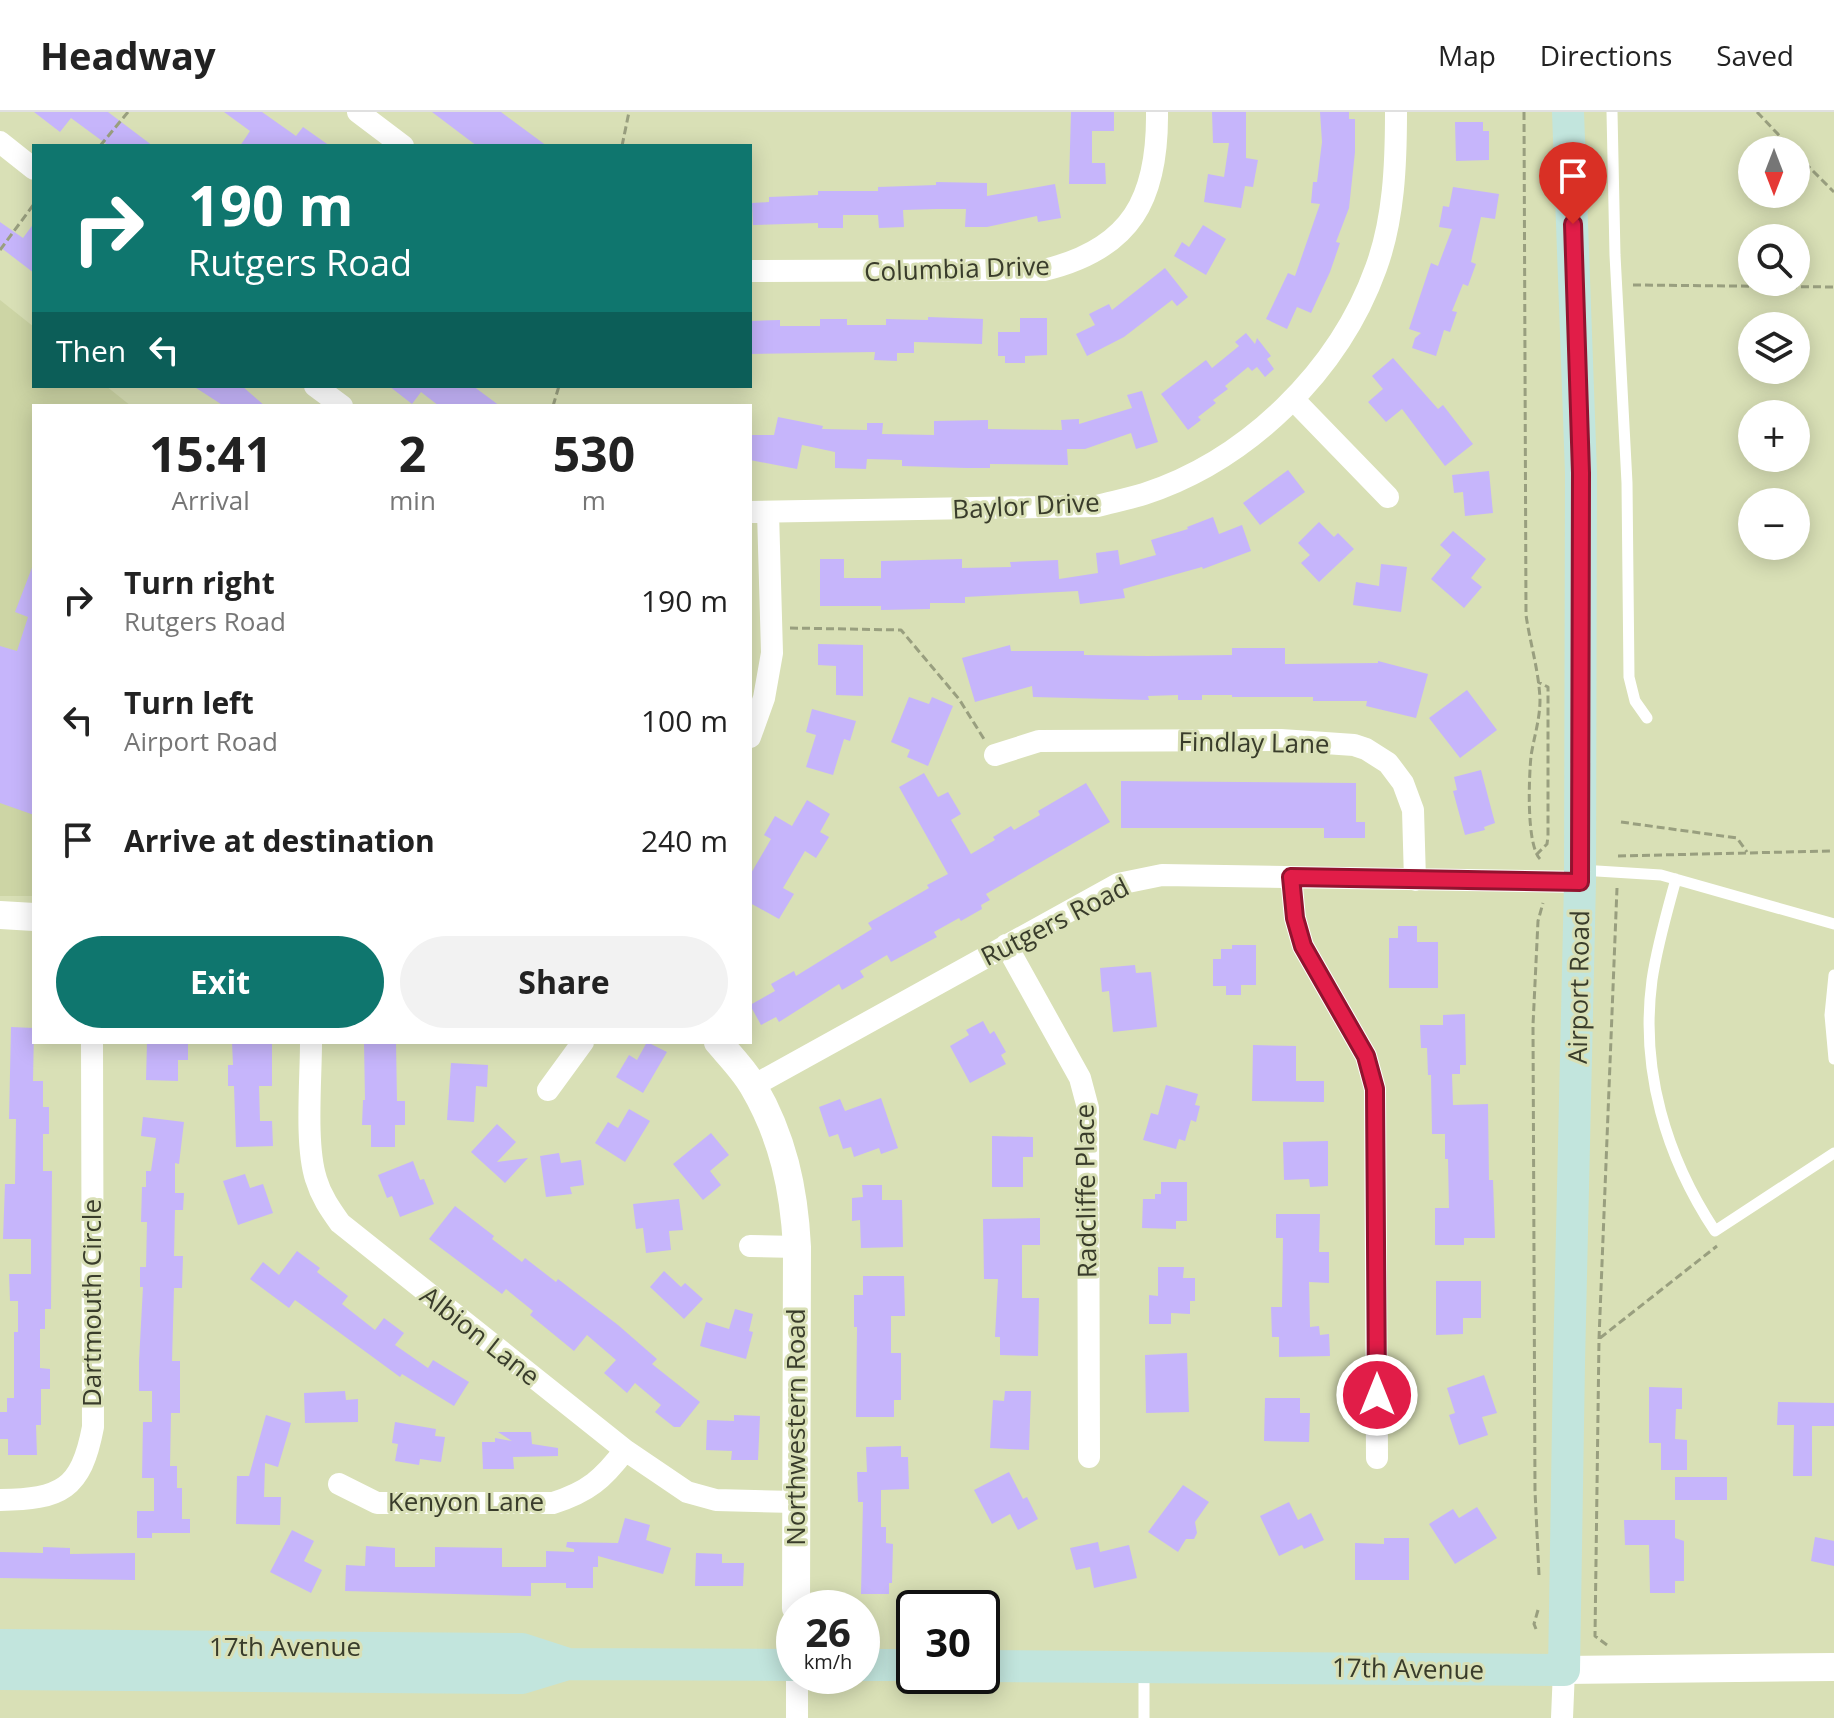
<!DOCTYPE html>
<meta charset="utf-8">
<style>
body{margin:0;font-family:"Open Sans",sans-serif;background:#f2f2f2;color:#222;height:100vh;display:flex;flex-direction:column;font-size:30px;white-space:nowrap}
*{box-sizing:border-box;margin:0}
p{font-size:26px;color:#767676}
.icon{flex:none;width:44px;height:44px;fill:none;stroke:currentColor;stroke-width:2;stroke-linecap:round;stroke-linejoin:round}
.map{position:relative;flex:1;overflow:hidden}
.panel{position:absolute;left:32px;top:292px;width:720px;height:640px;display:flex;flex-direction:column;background:#fff;border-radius:0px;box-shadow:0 4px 20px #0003}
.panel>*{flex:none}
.guide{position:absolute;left:32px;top:32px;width:720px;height:244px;border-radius:0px;box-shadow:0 4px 20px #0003;background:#0f766e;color:#fff;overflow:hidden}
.needle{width:52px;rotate:180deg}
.buttons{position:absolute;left:1738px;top:24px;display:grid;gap:16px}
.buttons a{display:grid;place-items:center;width:72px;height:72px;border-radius:50%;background:#fff;box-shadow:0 4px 20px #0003;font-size:40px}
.speed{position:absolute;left:776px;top:1478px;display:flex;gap:16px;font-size:40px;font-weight:700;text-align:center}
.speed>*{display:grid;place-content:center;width:104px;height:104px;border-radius:50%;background:#fff;box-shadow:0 4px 20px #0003;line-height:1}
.speed small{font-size:20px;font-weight:400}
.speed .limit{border:4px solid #111;border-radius:12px;background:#fff;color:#111}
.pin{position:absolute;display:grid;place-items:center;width:68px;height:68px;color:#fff;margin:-82px -34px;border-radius:50% 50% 50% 0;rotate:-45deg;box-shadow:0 0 8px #0007}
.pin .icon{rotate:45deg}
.me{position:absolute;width:88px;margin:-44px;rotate:0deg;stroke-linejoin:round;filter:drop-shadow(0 0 6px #0008)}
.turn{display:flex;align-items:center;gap:28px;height:168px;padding:0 24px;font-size:36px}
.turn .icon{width:104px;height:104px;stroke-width:2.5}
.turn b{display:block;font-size:56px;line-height:68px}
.then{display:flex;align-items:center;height:76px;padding:0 24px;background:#0003;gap:16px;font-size:30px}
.eta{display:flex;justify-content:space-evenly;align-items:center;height:136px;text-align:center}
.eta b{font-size:48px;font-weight:700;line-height:56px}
.button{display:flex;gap:16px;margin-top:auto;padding:16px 24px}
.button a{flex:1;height:92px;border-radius:48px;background:#0f766e;color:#fff;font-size:32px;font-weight:700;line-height:92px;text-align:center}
.button a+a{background:#f2f2f2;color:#222}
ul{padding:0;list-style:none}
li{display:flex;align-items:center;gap:24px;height:120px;padding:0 24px}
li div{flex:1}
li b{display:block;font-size:30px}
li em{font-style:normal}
header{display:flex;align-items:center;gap:48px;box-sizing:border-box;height:112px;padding:0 40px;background:#fff;border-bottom:2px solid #e0e0e0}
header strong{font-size:38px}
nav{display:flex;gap:44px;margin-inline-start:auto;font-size:28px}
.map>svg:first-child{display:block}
.built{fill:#cdd5a5}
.building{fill:#c6b5fb}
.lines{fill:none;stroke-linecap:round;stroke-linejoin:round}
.path{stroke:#999f7f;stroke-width:3;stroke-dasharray:8 4;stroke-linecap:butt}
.service{stroke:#fff;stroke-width:11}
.minor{stroke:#fff;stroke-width:22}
.tertiary{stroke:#fff;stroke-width:28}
.secondary{stroke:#c2e5dd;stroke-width:32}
.route-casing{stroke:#92132f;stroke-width:20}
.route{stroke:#e11d48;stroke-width:14}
.labels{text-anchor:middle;stroke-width:6;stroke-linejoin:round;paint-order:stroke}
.street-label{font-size:26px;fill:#393c2b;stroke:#d9e0b6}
</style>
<header>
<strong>Headway</strong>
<nav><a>Map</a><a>Directions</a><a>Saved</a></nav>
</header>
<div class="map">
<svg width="1834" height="1606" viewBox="0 0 1834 1606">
<rect width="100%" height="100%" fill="#d9e0b6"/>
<!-- built -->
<path class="built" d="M0 188 34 215V274H106L131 294H34V784H0Z"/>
<!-- building -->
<path class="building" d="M34 0H108L153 34H109L71 6 60 20Z
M224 0H262L296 24 303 15 330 34H240L250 19Z
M432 0H501L547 34H477Z
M1071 0H1114V19H1092V51H1105L1106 72H1069Z
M1212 0H1246V46L1258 48 1253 75 1245 74 1241 96 1204 90 1208 62 1224 65 1229 31H1213Z
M1320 0H1349V7H1355V40L1349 96 1336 130 1340 131 1330 160 1311 201 1297 195 1287 217 1266 207 1288 161 1295 164 1320 92 1311 91 1313 70H1317L1322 30Z
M1455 10H1483V19H1489V48L1456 49Z
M936 70 987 71V84L1055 72 1061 106 1038 110 1037 104 987 115H965L966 97H937L903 98 904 115 879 116 878 103H843V116H818V111L753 113 752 91 769 90V85L818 83V79H878V75L936 73Z
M1453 75 1499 82 1495 107 1481 105 1471 150 1476 152 1468 174 1463 172 1452 199 1457 200 1450 220 1444 218 1436 244 1412 236 1415 226 1421 221 1409 217 1431 151 1438 154 1452 117 1439 115 1443 94 1449 95Z
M0 110 23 126 34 111V161L0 135Z
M1203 113 1226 127 1206 163 1174 144 1182 130 1189 135Z
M1165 156 1188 185 1177 194 1172 188 1124 225 1087 244 1076 222 1095 213 1089 202 1109 192 1112 198Z
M928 205 983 207 982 232 914 230V241H897V249L874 248 875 240 750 242V209L780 208V214H820V207H847V213H886V207L928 208Z
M1020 206H1047V243L1025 244V251H1005V244H998V220H1020Z
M1246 221 1255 232 1257 226 1271 244 1267 247 1274 257 1265 265 1257 255 1252 259 1248 255 1225 274 1228 277 1213 288 1216 291 1198 305 1201 308 1188 318 1161 282 1206 248 1212 256 1239 234 1235 230Z
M1393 246 1438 297 1443 293 1473 332 1445 354 1402 297 1386 310 1368 290 1383 277 1372 264Z
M193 274H242L265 294H224Z
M389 274H473L500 294H439L421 280 412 292Z
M1142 279 1158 330 1136 337 1131 321 1085 337H1067L1068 353 990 352V356H966L902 354V348L867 347 866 357 835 356V340L802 333 797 357 750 348V323H774L778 305 823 314 822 317 867 318V311H883L882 322 934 323V309L988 308V317L1062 318 1061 308 1079 307V312L1132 296 1127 283Z
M1288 358 1305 380 1260 413 1243 391Z
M1489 359 1493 401 1465 404 1463 380 1454 381 1452 363Z
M1213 405 1219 422 1242 413 1251 439 1203 457 1202 455 1123 477 1125 486 1080 492 1078 479 965 485V491H930V497L881 498V494H820V447H844V466H881V449L962 447V456L1011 455 1010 450 1058 448 1059 467 1098 461 1096 441 1118 438 1120 453 1156 443 1151 428 1188 417 1187 415Z
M1319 410 1334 425 1338 421 1354 437 1319 470 1301 451 1310 443 1298 431Z
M1453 419 1486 447 1471 466 1482 475 1464 496 1431 467 1451 443 1440 433Z
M1381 452 1407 455 1401 500 1353 493 1356 470 1379 474Z
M33 453H34V703L0 691V534L17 539 28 505 15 500Z
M818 532 863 533V584L836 583V554L818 553Z
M1010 533 1011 539H1084V543L1148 544 1232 543V536H1285V552L1378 551V549L1428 562 1416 606 1366 594 1367 589H1313V585H1232V583H1202V588H1178V583L1148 584 1149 588 1033 585 1032 574 975 590 962 546Z
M1467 578 1497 618 1460 646 1429 606Z
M909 585 929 592 932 585 953 594 928 654 907 645 910 638 891 630Z
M812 597 856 609 850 629 844 627 833 663 806 655 816 623 806 620Z
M1481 658 1495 711 1484 715 1485 718 1465 723 1453 679 1457 678 1454 665Z
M924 661 938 685 948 680 961 702 951 708 971 742 995 728 993 725 1011 714 1014 718 1040 703 1038 699 1086 671 1110 710 986 782 990 788 981 793 982 797 961 809 959 806 934 820 937 825 891 850 887 843 860 859 864 865 842 878 839 872 779 910 776 905 761 913 750 893 775 879 771 872 794 859 796 864 872 817 868 811 929 776 927 773 948 762 899 675Z
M1121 669 1356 671V710H1365V726H1324V716H1121Z
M807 688 830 702 820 720 829 725 816 746 805 739 783 776 794 782 779 807 750 791V763L771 727 764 723 775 704 792 714Z
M1398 814H1417V830H1438V876H1389V826H1398Z
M1232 833H1256V873H1241V883H1226V874H1213V847H1221V837H1232Z
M1135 853 1136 861 1151 860 1157 915 1113 920 1109 879 1102 880 1100 856Z
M1465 902 1466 953H1460V962H1452L1453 993 1488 992 1489 1068H1493L1495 1126H1464V1133H1435V1096H1449L1448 1047H1445V1022H1432L1431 963H1428L1427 936H1421L1420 913H1443V903Z
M983 909 990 922 994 919 1006 940 1001 943 1006 952 970 971 950 934 969 923 966 918Z
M11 915 34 916 33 969H43V995H49V1022H43V1059H52L51 1197H45V1217H40V1256L50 1257V1277H41V1313H36L37 1343H8V1327H0V1300H7V1286H14V1220H18V1189H10L9 1162H31V1127H3L5 1072H15L16 1007H9Z
M147 930H188V948H178V969L146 968Z
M232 930H272V974H259L260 1009H272L273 1034 236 1035 234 974H228V953H233Z
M364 930H396L397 989H405V1013H395V1035H371V1013H362L363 988H365Z
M647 930 667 940 643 981 616 965 629 943 637 948Z
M1253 933 1296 934V969H1324V990L1252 989Z
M451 951 488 953 487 975 476 974 474 1010 447 1008Z
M1166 973 1198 982 1195 993 1200 994 1196 1010 1191 1008 1185 1029 1179 1027 1176 1037 1143 1028 1151 1001 1158 1003Z
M881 986 898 1036 881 1042 879 1036 854 1045 851 1035 843 1037 838 1022 829 1025 819 995 840 987 845 999Z
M629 997 650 1009 625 1050 595 1031 608 1010 618 1016Z
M143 1005 184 1010 179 1052 175 1051V1081H184L183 1098H175L174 1144H183L182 1176H174L172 1249H180V1301H171L170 1354H177V1376H182V1407H190V1421H152V1426H137V1399H154V1366H142L143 1310H152V1279H139V1249L143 1175H140V1155H146L147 1110H141L142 1075H146V1059H151L156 1026 141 1024Z
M497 1012 516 1030 497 1050 528 1046 505 1071 471 1040Z
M711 1021 729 1043 710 1059 721 1073 703 1088 673 1052Z
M992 1024 1033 1025V1045H1023V1075H992Z
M1328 1029V1074L1310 1075 1309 1067 1284 1068 1283 1030Z
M559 1041 561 1051 581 1048 584 1073 570 1075 572 1082 546 1085 540 1044Z
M413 1049 420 1068 424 1067 434 1092 400 1105 392 1084 387 1086 378 1063Z
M245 1062 250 1076 263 1072 273 1101 238 1113 223 1069Z
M1161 1070H1187V1109H1176V1117L1142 1116 1143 1087H1155V1082H1161Z
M862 1073H882V1088H902L903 1135 861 1136 860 1108 852 1109V1086L863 1085Z
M679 1087 683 1118 669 1119 671 1138 646 1141 643 1116 636 1117 633 1092Z
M455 1094 494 1124 492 1127 522 1150 525 1146 556 1170 558 1167 618 1213 657 1247 652 1252 700 1290 680 1315H674L655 1300 661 1293 635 1271 627 1281 604 1261 616 1248 587 1223 574 1239 530 1203 533 1199 506 1177 502 1182 429 1127Z
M1276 1102H1320L1319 1140H1329V1171L1309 1170 1310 1215 1319 1214 1320 1223 1329 1222 1330 1244 1279 1245V1225H1272L1271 1195H1282L1283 1126H1276Z
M1040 1106V1133H1022V1186H1039L1038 1244 1000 1243V1225H995L998 1167H984L983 1107Z
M297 1139 320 1156 317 1160 348 1184 342 1192 375 1218 384 1206 404 1221 395 1233 428 1256 433 1248 469 1270 454 1294 402 1262 400 1265 295 1188 289 1196 250 1167 263 1150 279 1163Z
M1158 1155H1184L1183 1166H1195V1189H1190V1202L1171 1201V1212H1149V1183L1158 1184Z
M664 1159 681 1175 685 1171 703 1187 684 1207 650 1175Z
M863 1164H904L905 1204H891V1241H901V1288H894V1305H856L857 1215H854V1183H863Z
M1436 1169H1481V1206H1463V1222L1436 1223Z
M735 1197 753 1202 749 1219 753 1220 746 1247 700 1234 706 1210 729 1217Z
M1187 1241 1189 1300 1146 1301 1145 1243Z
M1484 1263 1497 1301 1482 1305 1488 1323 1459 1333 1449 1303 1455 1301 1447 1276Z
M1649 1275 1682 1276V1297H1676L1675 1327 1687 1328V1358H1661V1331H1649Z
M345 1279 346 1288 358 1287V1310L305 1311 304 1281Z
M1005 1279H1031L1029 1338 990 1336 993 1288 1004 1289Z
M1265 1286H1300V1301H1310L1309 1330 1264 1329Z
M1778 1290 1834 1291V1314H1812V1364H1793L1794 1313H1777Z
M266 1303 291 1311 278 1355 265 1351 264 1385H281L280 1413 236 1412 237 1364H249Z
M734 1303 760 1304 758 1348H731L732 1339 706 1338 707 1308 734 1309Z
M395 1310 436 1317 435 1324 445 1325 441 1350 420 1347 419 1353 395 1349 398 1332 392 1331Z
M498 1320H531L532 1332 558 1336V1344L513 1345 514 1357H483L482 1330H495V1326L512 1329Z
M901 1334V1345H908L909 1377 881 1378V1415H886V1431L893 1432 892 1471H889V1482H861L863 1390H858L857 1360H867L866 1335Z
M1009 1360 1023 1387 1027 1385 1038 1407 1018 1418 1010 1402 992 1412 974 1378Z
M1675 1365H1727V1388H1675Z
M1183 1373 1209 1390 1195 1410 1197 1421 1194 1427H1186L1178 1440 1148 1420Z
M1289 1390 1298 1408 1311 1401 1324 1428 1304 1437 1302 1433 1279 1444 1260 1404Z
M1477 1395 1497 1426 1455 1452 1429 1412 1453 1397 1459 1406Z
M625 1406 650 1413 646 1428 671 1436 663 1462 598 1444V1455H593V1476H566V1471H531V1484L345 1479 346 1453 365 1454 366 1434 395 1436V1455H435V1435L502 1436V1455H546V1439L574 1440V1437L566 1435 567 1430 618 1431Z
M1624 1408H1675V1426L1684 1429V1469H1675V1481H1650L1649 1433H1625Z
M292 1418 314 1429 304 1449 322 1458 311 1481 270 1460Z
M1815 1425 1834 1429V1454L1811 1449Z
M1384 1426H1409V1468H1355V1431L1384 1432Z
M1098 1430 1100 1440 1129 1433 1137 1466 1094 1476 1090 1455 1076 1458 1070 1436Z
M43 1435 70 1436V1442L135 1441V1468L0 1466V1440L43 1441Z
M696 1441 722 1442V1451H744L743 1474H695Z"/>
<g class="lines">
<!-- path -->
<path class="path" d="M1524 0 1526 503C1530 531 1539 559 1540 588 1540 607 1534 625 1531 644 1529 665 1526 732 1540 747
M1757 0 1793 38
M100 34 128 0
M622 34 629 0
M1796 42 1834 80
M0 138 34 92
M1633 173 1834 175
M553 294 559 274
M790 516 901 518 959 587 984 627
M1621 710 1737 726 1747 740
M1536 743 1547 732 1548 724V575L1538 570
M1618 744 1830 739
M1600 1226 1717 1134
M1539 1463 1535 1379 1533 913 1538 809 1543 791
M1536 1517 1534 1512 1538 1498
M1607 1533 1595 1524 1599 1227 1617 776"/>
<!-- service -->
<path class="service" d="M1612 0 1615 143 1627 371 1629 565 1635 589 1647 606
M1581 758 1661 763 1834 812
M1676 767C1667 800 1657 834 1652 868 1640 958 1666 1045 1715 1119L1834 1041
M1834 863 1830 903 1834 947
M1144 1606V1559"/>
<!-- minor -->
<path class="minor" d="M358 0 403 34
M0 30 34 57
M750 159 1044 158C1132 137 1158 86 1157 0
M315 274 342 294
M1293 287 1388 385
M750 400 1097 394C1112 390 1128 387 1144 382 1248 348 1339 259 1376 156 1394 107 1396 52 1396 0
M750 625 764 586 772 541 768 400
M995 643 1039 629 1281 628 1354 633 1366 637 1388 651 1403 671 1413 698 1415 768
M1291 765 1295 806 1303 834 1366 944 1375 977 1377 1346
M1006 833 1080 966 1088 996 1089 1345
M311 930C311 968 305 1033 316 1067 321 1084 330 1097 340 1111L625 1338 687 1380 716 1388 795 1390
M753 974 1118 772 1162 763 1580 770
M548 978 583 930
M750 1134 797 1135
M339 1372 377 1391H553C588 1380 603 1367 625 1338
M0 1388C61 1387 81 1378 93 1315L92 930
M797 1564V1606
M1562 1606 1564 1558"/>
<!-- tertiary -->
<path class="tertiary" d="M0 803 34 805
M718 930C730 944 744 958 753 974 783 1025 794 1077 797 1135L796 1496
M1564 1558 1834 1555"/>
<!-- secondary -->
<path class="secondary" d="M0 1533 522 1537 568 1552
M862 1553H914
M982 1554 1564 1558 1569 1251 1580 770 1581 361 1568 0
M0 1562 522 1566 568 1552 794 1553"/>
</g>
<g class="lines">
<!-- route casing -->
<g class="route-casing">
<path id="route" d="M1377 1283 1375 977 1366 944 1303 834 1295 806 1291 765 1580 770 1581 361 1573 112"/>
</g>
<!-- route -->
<use href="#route" class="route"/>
</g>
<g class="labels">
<!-- street labels -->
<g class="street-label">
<text transform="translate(957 157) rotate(-2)" y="9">Columbia Drive</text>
<text transform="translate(1026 394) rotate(-3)" y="9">Baylor Drive</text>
<text transform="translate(1254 631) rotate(1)" y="9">Findlay Lane</text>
<text transform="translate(1055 810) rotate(-27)" y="9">Rutgers Road</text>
<text transform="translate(1579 875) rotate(-89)" y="9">Airport Road</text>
<text transform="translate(1086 1079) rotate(-91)" y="9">Radcliffe Place</text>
<text transform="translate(92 1191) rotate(-90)" y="9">Dartmouth Circle</text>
<text transform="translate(480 1224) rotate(38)" y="9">Albion Lane</text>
<text transform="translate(796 1315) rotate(-90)" y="9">Northwestern Road</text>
<text x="466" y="1399">Kenyon Lane</text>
<text x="285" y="1544">17th Avenue</text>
<text transform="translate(1408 1557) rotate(1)" y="9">17th Avenue</text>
</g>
</g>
</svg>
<div class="buttons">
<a><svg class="needle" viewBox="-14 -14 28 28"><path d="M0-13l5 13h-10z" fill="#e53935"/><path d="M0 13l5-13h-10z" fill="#767676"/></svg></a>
<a><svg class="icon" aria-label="search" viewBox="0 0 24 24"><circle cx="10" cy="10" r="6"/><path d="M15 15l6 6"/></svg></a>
<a><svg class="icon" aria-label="layers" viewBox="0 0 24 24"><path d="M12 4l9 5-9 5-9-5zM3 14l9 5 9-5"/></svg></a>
<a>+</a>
<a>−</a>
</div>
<div class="speed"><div>26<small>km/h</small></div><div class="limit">30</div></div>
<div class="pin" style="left:1573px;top:112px;background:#d93025"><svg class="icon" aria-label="arrive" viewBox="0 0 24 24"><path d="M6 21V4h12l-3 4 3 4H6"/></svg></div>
<svg class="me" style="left:1377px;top:1283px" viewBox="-20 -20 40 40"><circle r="17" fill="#e11d48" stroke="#fff" stroke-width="3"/><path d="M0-11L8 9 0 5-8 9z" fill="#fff"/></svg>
<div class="guide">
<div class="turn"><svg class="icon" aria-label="right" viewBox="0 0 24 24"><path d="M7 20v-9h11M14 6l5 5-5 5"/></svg><div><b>190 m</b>Rutgers Road</div></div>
<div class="then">Then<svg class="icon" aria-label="left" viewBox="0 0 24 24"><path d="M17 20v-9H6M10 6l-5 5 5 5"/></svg></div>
</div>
<section class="panel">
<div class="eta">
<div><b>15:41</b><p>Arrival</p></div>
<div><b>2</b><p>min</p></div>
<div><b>530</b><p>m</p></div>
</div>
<ul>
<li><svg class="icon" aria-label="right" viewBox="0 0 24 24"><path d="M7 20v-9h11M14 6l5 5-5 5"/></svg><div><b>Turn right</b><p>Rutgers Road</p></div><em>190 m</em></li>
<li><svg class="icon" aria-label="left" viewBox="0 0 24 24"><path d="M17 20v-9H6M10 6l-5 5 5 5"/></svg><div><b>Turn left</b><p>Airport Road</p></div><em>100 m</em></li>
<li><svg class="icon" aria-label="arrive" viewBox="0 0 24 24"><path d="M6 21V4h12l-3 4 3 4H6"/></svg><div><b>Arrive at destination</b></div><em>240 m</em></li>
</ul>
<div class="button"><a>Exit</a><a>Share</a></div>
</section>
</div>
